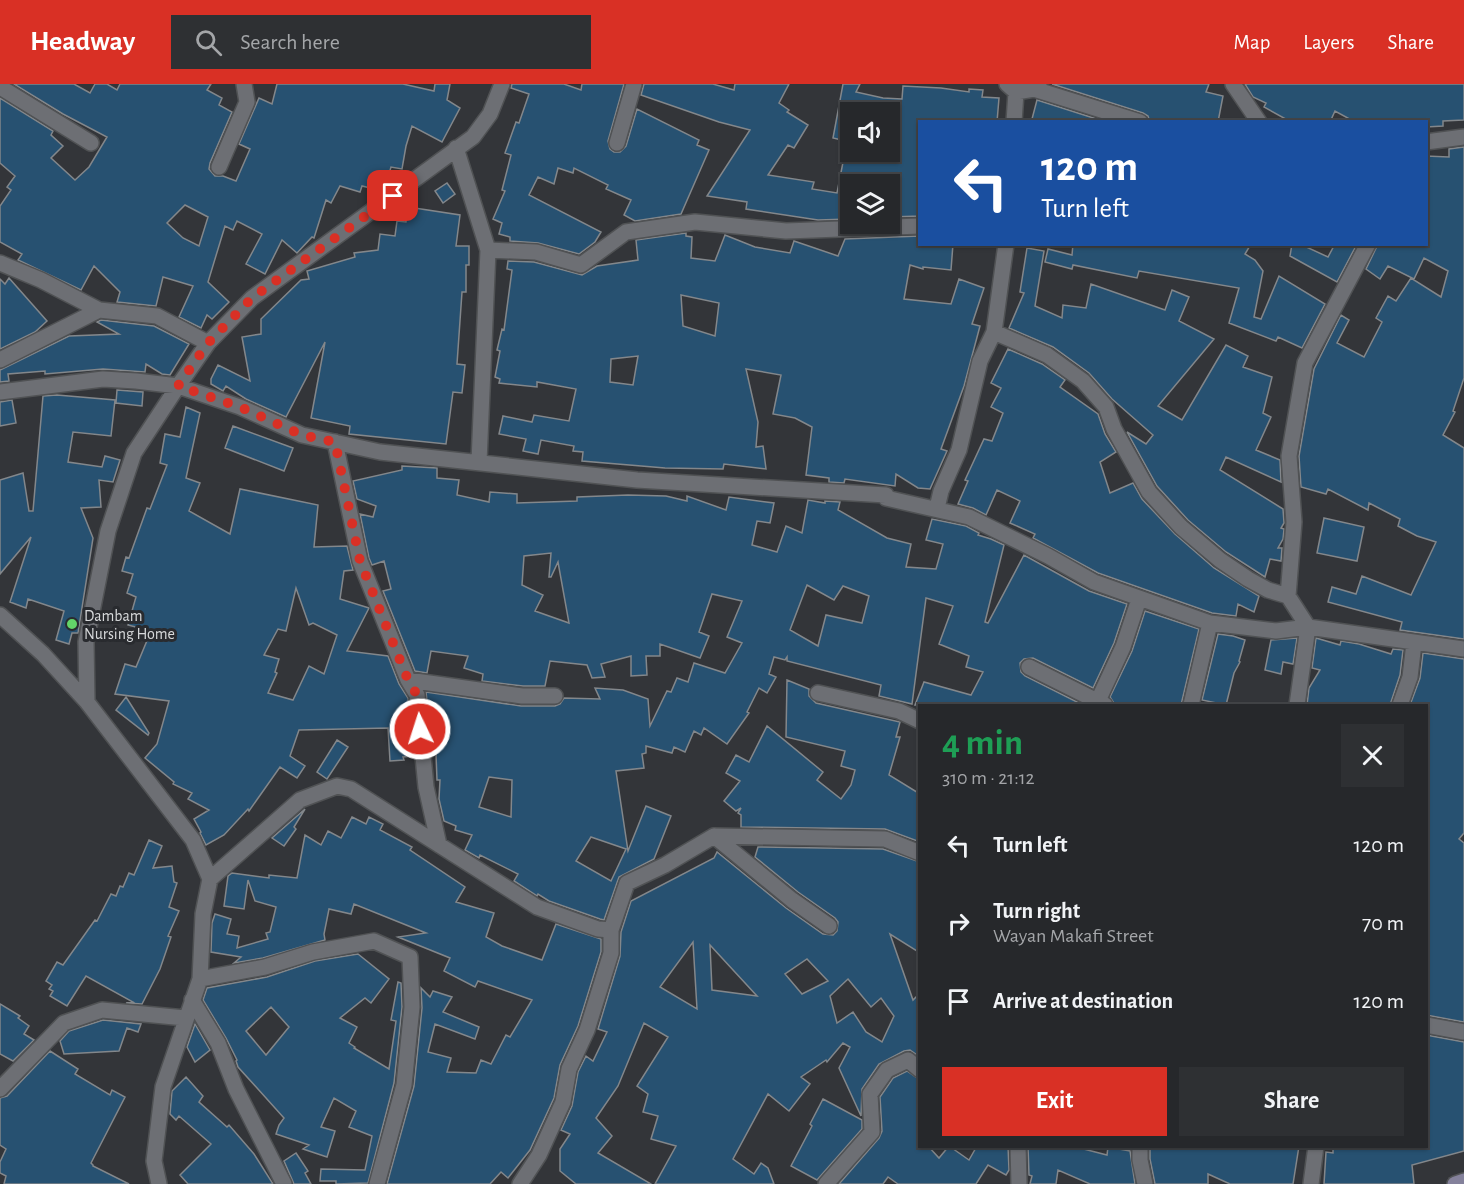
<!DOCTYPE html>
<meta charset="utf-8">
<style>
body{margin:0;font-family:"Alegreya Sans",sans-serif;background:#2e3033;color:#f1f3f6;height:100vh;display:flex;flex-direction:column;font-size:22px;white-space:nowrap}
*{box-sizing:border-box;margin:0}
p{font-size:20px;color:#a4a6a9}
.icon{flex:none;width:33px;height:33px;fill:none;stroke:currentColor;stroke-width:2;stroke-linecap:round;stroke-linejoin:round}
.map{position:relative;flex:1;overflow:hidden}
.panel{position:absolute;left:918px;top:620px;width:510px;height:444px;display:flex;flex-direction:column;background:#26282b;border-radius:0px;box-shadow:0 2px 4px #0004,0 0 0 2px #424447}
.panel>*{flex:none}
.top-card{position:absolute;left:918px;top:36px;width:510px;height:126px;border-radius:0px;box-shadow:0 2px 4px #0004,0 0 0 2px #424447;background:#1a4fa0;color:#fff;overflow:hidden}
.tools{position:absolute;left:840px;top:18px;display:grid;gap:12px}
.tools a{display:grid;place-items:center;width:60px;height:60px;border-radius:0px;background:#26282b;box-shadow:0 2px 4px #0004,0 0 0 2px #424447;font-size:30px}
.pin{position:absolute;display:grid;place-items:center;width:51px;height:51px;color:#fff;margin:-26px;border-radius:12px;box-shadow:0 3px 9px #0006}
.me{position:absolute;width:66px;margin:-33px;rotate:356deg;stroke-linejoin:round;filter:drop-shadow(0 0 4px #0008)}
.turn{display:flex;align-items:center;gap:21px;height:126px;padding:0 24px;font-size:27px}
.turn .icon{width:78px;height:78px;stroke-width:2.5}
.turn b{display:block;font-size:42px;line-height:51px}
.round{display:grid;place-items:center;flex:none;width:63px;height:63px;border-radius:0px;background:#2e3033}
.head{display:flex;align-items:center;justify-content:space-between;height:102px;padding:0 24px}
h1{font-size:36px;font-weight:700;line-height:45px;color:#1e9e55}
.primary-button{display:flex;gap:12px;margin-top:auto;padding:12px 24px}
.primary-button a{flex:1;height:69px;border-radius:0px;background:#d93025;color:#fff;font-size:24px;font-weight:700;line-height:69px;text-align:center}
.primary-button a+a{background:#2e3033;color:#f1f3f6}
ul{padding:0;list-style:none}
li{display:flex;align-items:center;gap:18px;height:78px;padding:0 24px}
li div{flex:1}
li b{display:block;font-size:22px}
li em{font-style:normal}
header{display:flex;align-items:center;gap:36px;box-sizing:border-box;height:84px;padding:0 30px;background:#d93025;color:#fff}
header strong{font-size:28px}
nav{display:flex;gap:33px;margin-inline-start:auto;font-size:21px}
.search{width:420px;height:54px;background:#2e3033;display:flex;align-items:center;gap:15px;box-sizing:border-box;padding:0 21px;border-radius:0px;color:#a4a6a9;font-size:22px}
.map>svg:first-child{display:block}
.building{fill:#275171;stroke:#83878b;stroke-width:1.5;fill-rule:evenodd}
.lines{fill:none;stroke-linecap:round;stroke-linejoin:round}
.street-casing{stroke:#505254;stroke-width:18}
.secondary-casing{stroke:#505254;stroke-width:18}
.street{stroke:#6d6f74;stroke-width:15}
.secondary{stroke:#84819b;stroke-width:15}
.route{stroke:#d93025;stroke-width:10;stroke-dasharray:0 18}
.poi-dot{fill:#63d469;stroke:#292b2f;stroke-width:2}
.labels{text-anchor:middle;stroke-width:6;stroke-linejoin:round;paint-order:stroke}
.poi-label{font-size:16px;fill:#d7d9db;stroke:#292b2f;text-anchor:start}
</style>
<header>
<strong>Headway</strong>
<div class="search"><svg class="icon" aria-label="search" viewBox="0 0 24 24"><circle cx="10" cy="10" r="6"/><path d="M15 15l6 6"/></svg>Search here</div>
<nav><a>Map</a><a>Layers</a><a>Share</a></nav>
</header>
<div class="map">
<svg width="1464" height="1100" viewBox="0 0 1464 1100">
<rect width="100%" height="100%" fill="#333539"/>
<!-- building -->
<path class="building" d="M14 0H74L90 9 95 0H107L117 6 120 0H211L207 6 222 14 219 21 232 28 210 79 209 85 215 92H223L236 97 250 65 239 60 259 14 272 20 277 0H403L434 7 435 0H450L447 16 460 24 442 58 412 42 406 62 402 85 391 83 384 106 382 107 362 102 360 108 340 102 331 119 326 116 314 154 312 153 297 169 282 156 265 190 246 180 262 150 237 137 233 146 225 142 208 198 229 218 212 235 207 231 201 244 179 233 193 202 163 193 156 222 117 218 120 208 94 182 81 206 18 176 22 170 0 158V122L11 106 7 103 15 92 0 79V14L53 47 51 51 63 62 51 74 75 96 89 83 107 53 63 30ZM185 121 208 133 199 162 183 154 167 139Z
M512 0H564L581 6 582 0H624L608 57 610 65 614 68H620L626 62 637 25 699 56 697 61 709 66 681 130 635 137 624 131 631 116 606 105 608 101 574 84 573 89 558 84 554 100 538 93 529 111 601 148 595 158 579 170 538 159 510 157V153L499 150 502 139 493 135 505 107 502 106 511 71 505 69 516 38 519 39 529 10 511 4Z
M644 0H713L734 6 735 0H789L779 19 789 26 787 28 808 41 794 64 788 61 768 91 814 98 812 105 837 109 845 68H890V28H850V58L833 54 843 0H860L856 8 883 14 902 15 903 2 941 4 969 8V5L983 6 982 13 999 14 997 38H920V132L890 133V100H850V135L818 136 746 125 747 118 707 112 750 46 719 38 641 11Z
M1052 0H1209L1206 8 1223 12 1218 38H1150L1148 32 1143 29Z
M1245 0H1464V36L1443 37V42L1426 43V38H1355L1335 27 1330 38H1291L1264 23 1266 19 1253 13Z
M1037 16 1106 38H1042L1032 35Z
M1464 63V294L1453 327 1455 328 1443 351 1464 364V555L1400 546 1402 538 1328 518 1332 503 1356 510 1362 492 1411 511 1436 458 1417 452 1398 442 1400 435 1369 419 1368 426 1328 405 1326 410 1301 403 1299 372 1314 285 1341 231 1349 236 1337 259 1364 273 1382 238 1376 234 1388 212 1396 217 1411 194 1441 213 1448 187 1424 174 1414 195 1388 182 1380 195 1366 185 1378 160H1426V72L1449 73V65Z
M447 99 455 110 443 119 435 107Z
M408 123 460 131 456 162H469V181H466V208H462L457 280 465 281 462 309 453 308 446 360 349 350 350 342 311 334 325 258 286 333 246 315 226 302 223 307 211 300V295L218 281 250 297 242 253 261 250V235L301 196 309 195 307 187 355 173 354 169 378 166 380 150 395 152 397 137 406 138Z
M686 149V152L692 153 691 174 715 177 725 151 755 163 790 169 794 157 838 172 845 155 920 152V160H953L951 186 923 183V185L910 181 904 215 951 220 959 195 984 204 972 240 980 242 964 302 941 365 947 367 930 405 918 404 896 390 895 402 845 395 844 399 829 398V394L806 391 812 343 795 334 773 330 781 291 746 285 758 338 756 363 763 362 766 385 724 380 723 385 665 384 582 377 583 368 573 367 574 362 541 356 538 370 523 367 526 355 499 350 503 332 532 338 534 331 569 337 576 305 537 298V303L499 299 500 295 495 293 500 267 497 266 502 245 504 246 512 186 507 185 508 177 534 178 582 191 597 182 638 176 636 156ZM681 211 719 219 715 252 683 242ZM638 272 633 301 610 298 611 275Z
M1073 160H1180L1202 163 1203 160H1251L1245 170 1255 176 1263 187 1254 233 1261 235 1279 192 1325 220 1302 264 1278 253 1276 257 1229 239 1239 204 1139 187 1137 194 1073 181 1072 185 1045 178 1048 165 1072 171Z
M1292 160H1300L1328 173 1335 160H1357L1337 198 1290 172Z
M1027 164 1044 167 1035 222 1062 234 1063 221 1086 224 1091 200 1165 226 1172 206 1189 213 1179 237 1214 255 1158 322 1182 336 1226 261 1248 272 1243 283 1272 293 1263 329 1271 333 1256 366 1280 376 1281 398 1226 373 1220 386 1283 425 1284 439 1281 444 1284 445 1283 455 1278 464H1282L1281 477 1270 475 1265 493 1226 468 1188 436 1157 402 1127 348 1146 360 1153 351 1112 315 1089 289 1053 263 1009 244 1024 209 1020 208Z
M9 194 47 237 35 248 0 265V195L5 200Z
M101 236 154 242 189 260 170 291 162 290 146 280 145 288 103 285 45 290V287L8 290 9 297 0 298V286L69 252 119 250 97 238Z
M1008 265 1042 280 1065 296 1060 303 1098 330 1105 350 1116 368 1100 378 1110 409 1133 399 1142 415 1175 450 1214 484 1259 512 1254 528 1238 520 1236 532 1212 529 1098 489 1033 454 1035 450 1010 439 1020 417 997 406 986 431 973 424 958 420 968 397 965 396 984 355 992 357 1003 329 991 323 1001 304 991 299Z
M117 306 143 308 142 322 116 319Z
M57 311 115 316 111 352 73 348 68 378 102 383 105 372 120 376 113 398 99 396 101 423 81 424 93 454 78 549H72L69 560 56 556 64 527 28 515 26 524 10 518 31 453 0 490V396L23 389 29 427H33L43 312Z
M12 316 16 339 0 342V318Z
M186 323 200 329 186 394 200 399 189 427 230 450 240 405 318 421 314 463 347 462 353 486 344 487 340 515 369 524 347 567 388 572 399 600 408 614 413 672 403 673 404 676 390 677 388 644 299 646 290 672 305 682 297 694 280 683 249 727 248 725 224 751 206 761 200 749 201 748 194 735 209 726 188 715 192 709 173 700 174 698 145 674 157 660 169 617 115 610 125 580 136 583 151 547 128 541 136 513 127 509 133 490 122 487 126 473 129 474 147 424 150 425 167 381 160 379 165 350 180 353ZM296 504 309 541 313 539 337 551 324 590 309 582 293 616 268 609 277 589 275 588 279 575 264 571 278 545 286 547Z
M233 342 293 364 284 387 225 364Z
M402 382 437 384V394L459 396 457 411 489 418 490 408 517 410V419L577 417V413L628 411 666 412 687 417V412L726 426 729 413 774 419 770 439 757 437 752 461 777 468 786 442 802 449 808 416 825 419V417L840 418 838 426 887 454 911 460 906 483 936 485 943 460 926 456 932 435 966 442 979 449 978 451 991 455 1004 461 985 538 988 539 1024 471 1089 507 1127 520 1114 559 1093 604 1033 574 1024 575 1020 579 1021 588 1025 592 1083 621H915L924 598 971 611 983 588 966 583 969 572 939 560 953 522 926 514 912 620 879 612 881 601 787 577V573L785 576 774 573 769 590 776 593 767 609 759 604 747 628 749 629 727 660 704 644 701 651 694 647 685 668 674 663 672 669 646 662V669L642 670 644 684 616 687 628 767 646 722 671 732 654 775 619 793 604 836 600 835 549 817 538 810 537 812 514 797 518 790 480 771 479 774 465 766 472 751 455 746 456 742 444 737 439 715 440 696H437L436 670H433L426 608 521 622H555L560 620 564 614 600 615 595 604 623 606 648 615 650 642 667 607 671 608 677 594 688 598 694 579 725 589 742 559 727 553 742 517 712 510 699 548 709 552 700 574 660 560V572H646L647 591 631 592V572L601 580 605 593 592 594 587 581 550 577 545 602H523L482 597 483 590 464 584 468 572 431 567 427 589 415 587 383 507 391 505 384 477 372 481 369 474 360 430 373 433 376 422 357 415 353 397 402 386ZM551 469 549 493H551L558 478 569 539 535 527 543 511 522 501 524 472ZM807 501 834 516 843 502 869 512 862 539 826 531 818 562 790 546ZM489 693 512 696 511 733 479 723ZM591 753 626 765 611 797 576 777Z
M1324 434 1364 443 1357 477 1317 469Z
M1145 527 1199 545 1181 621H1115L1110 613 1132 567Z
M1218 550 1233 552 1245 556 1239 577 1240 578 1234 589 1226 621 1202 616Z
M1297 554 1293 580 1283 578 1281 590 1265 586 1271 556Z
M1316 554 1340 561 1341 557 1359 560 1391 570 1393 565 1403 566 1400 591 1390 621H1307L1309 604 1320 586 1312 584Z
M1423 569 1464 575V749L1459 755 1464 759V938L1426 931V621H1410L1420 594Z
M787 596 809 605V612L816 619 900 638 896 653H900L889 691 920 710V758L885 745 741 743V731L738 729 741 724 736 727 724 717 740 697 726 689 736 671 749 678 767 642 823 688 817 696 841 715 851 701 855 686 841 682 845 667 786 653Z
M126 613 149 649 148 651 116 626Z
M337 656 348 663 327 695 317 688Z
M305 725 294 743 296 745 284 762 272 754Z
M352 733 366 740 369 733 383 740 380 746 412 763 410 766 465 803 456 818 494 829 486 853 502 862 542 876 556 840 601 855V868L578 942 560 981 554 1014 530 1066 508 1094 501 1088 490 1100H387L414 1002 422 924 421 904 430 913 433 907 452 913 443 928 479 943 475 955 435 940 428 968 451 974 447 988 476 989 481 976 491 980 506 951 510 953 532 916 478 897 475 903 444 887 450 874 398 853 426 849 354 820 351 830 329 825 324 850 325 856 263 874 234 879 241 873 211 868 212 839 215 830 231 835 227 850 239 852 237 864 268 855 266 849 270 848 276 823 255 817 248 796 244 825 224 822 228 792 232 789 269 794V791L297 794 305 751 321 761 328 747 341 754Z
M149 756 162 762 153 784 172 782 174 798 177 799 169 823 179 827 168 852 171 853 160 885 142 920 126 919 133 918 86 892 67 922 50 912 53 907 49 905 52 901 46 897 57 878 63 881 95 836 97 837 111 810 116 812 120 802 123 803 129 789 134 791Z
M758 763 883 765 920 778V869L890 850 913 916 920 909V973L910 966 904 967 879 980 862 1005 861 1032 839 984 850 963 843 959 827 978 826 976 801 993 810 1000 789 1027 768 1010 733 1075 754 1090 761 1079 768 1084 774 1100H655L676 1062 651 1055 658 1032 643 1028 648 1010 637 1002 668 953 644 939 618 1002 596 1034 612 1052 598 1069 651 1100H576L560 1087V1065L570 1050 561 1046 572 1022 578 988 586 972 593 977 607 948 598 945 620 872 621 848 631 817 714 774 717 768 786 824 823 850 833 851 837 847 838 838 835 834 798 808 755 773ZM693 858 697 925 660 903ZM710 861 757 912 712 906ZM807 875 828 897 802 910 785 890ZM848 895 871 923 881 914 894 932 882 958 866 948 853 928 837 939 830 912Z
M358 870 389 895 371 919 365 914 340 934 357 943 349 959 355 963 354 964 389 985 396 937 391 936 398 898 401 899 402 923 394 999 368 1099 336 1100V1097H320L321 1085 365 1086 372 1052 349 1043 356 1027 334 1014 321 1043 335 1047 327 1073 303 1065 309 1061 276 1050 279 1041 284 1034 238 983 236 977 237 976 226 954 203 916 207 904 267 893 315 877ZM271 923 289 943 266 971 246 947Z
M0 920 20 932 18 934 29 942 24 950 34 956 13 977 0 970Z
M103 936 141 940 138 948 127 944 119 967 64 970 60 957 69 947Z
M195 940 210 966 195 978 187 963Z
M1426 951 1464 958V1067L1412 1081 1414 1100H1324L1326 1068 1333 1069V1062H1426Z
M50 967 78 985 75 990 110 1011 112 1006 125 1013 91 1079 93 1081V1082L129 1100H4L6 1092 0 1089V1078L6 1065 0 1061V1014L7 1012Z
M907 987 920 996V1062H928L939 1074 949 1062 969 1076 977 1062H1008L1009 1086 1006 1091 988 1081 976 1100H898L888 1093 883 1100H839L879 1054 882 1047 880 1013 893 994Z
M186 993 203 1012 199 1018 227 1043 229 1041 254 1070 273 1100H188L180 1091 211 1060 179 1032 176 1036 170 1030 172 1007Z
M823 1015 862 1036V1045L817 1096 791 1082 812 1042 810 1040Z
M1028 1062H1072L1107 1071 1108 1063 1130 1067 1135 1100H1090L1058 1086 1056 1100H1030L1032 1092 1029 1091Z
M1150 1062H1299L1293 1100H1230L1208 1090V1100H1155L1150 1075Z
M296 1069 308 1087 305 1089 311 1100H294L284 1077Z"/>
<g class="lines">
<!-- street casing -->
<g class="street-casing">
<path id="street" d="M1007 0 1016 8 1034 5 1039 0
M1233 0 1259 38
M0 3 91 59
M1034 5 1140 38
M1014 38 1016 8
M1426 58 1464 53
M617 59 634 0
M456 64 488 166 479 378
M219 83 247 18 244 0
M488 166 536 168 581 181 626 148 695 138 786 147 920 142
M0 179 41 196 99 226 157 232 208 259
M994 248 1047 271 1083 297 1106 323 1114 345 1149 408 1181 443 1220 476 1248 495 1268 506 1288 512 1308 543 1297 621
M0 276 99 226
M0 308 103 295 136 297 178 302 240 323 302 351 380 368 637 396 886 411V414L969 433 1048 472 1094 498 1210 539 1276 547 1308 543 1464 565
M335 358 360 477 408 596 417 611 426 703 439 761
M937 424 941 407 959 366 980 277 994 248 1006 160
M1288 512 1294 438 1289 372 1305 279 1368 160
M0 531 43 570 87 618 193 756 210 795 203 830 200 895 163 1003 154 1077 159 1100
M1029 583 1105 621
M408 596 522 612H555
M818 609 899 627 920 637
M87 618 86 558 108 447 134 369 178 302 208 259 252 214 473 53 490 30 502 0
M1096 621 1123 563 1139 515
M1191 621 1210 539
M1400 621 1410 593 1414 559
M210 795 300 716 337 702 351 705 537 823 598 845 611 846V869L587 946 569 985 563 1018 539 1071 520 1100
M829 842 792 816 714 752 885 755 920 769
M611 846 627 799 665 781 714 752
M200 895 265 883 313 868 374 857 410 873 412 923 404 1001 377 1100
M192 916 218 959 236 1005 284 1100
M1426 941 1464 948
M0 1005 64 939 102 926 185 934
M1018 1062 1019 1100
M1140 1062V1076L1145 1100
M826 1100 872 1048 870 1010 887 986 908 976 920 986
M1311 1100 1316 1062"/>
</g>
<!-- secondary casing -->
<g class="secondary-casing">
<path id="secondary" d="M1455 1100 1464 1097"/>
</g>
<!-- street -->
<use href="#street" class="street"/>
<!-- secondary -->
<use href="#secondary" class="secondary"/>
</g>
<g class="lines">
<!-- route -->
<path class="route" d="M393 112 252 214 208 259 178 302 240 323 302 351 335 358 360 477 408 596 417 611 420 645"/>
</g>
<!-- markers -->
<circle class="poi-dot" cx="72" cy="540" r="6"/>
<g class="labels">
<!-- poi labels -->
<g class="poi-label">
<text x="84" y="537">Dambam<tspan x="84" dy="18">Nursing Home</tspan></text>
</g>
</g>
</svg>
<div class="tools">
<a><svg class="icon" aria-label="sound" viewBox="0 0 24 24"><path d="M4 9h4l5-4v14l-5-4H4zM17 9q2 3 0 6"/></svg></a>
<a><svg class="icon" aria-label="layers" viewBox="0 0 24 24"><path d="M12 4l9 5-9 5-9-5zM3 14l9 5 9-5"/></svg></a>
</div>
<div class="pin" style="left:393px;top:112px;background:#d93025"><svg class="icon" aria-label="arrive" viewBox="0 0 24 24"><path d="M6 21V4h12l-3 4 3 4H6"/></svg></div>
<svg class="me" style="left:420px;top:645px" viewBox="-20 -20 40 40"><circle r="17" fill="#d93025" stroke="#fff" stroke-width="3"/><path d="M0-11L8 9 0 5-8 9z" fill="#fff"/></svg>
<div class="top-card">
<div class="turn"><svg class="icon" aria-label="left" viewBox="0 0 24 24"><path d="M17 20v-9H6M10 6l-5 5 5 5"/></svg><div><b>120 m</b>Turn left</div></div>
</div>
<section class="panel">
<div class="head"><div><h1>4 min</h1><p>310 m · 21:12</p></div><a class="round"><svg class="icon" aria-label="close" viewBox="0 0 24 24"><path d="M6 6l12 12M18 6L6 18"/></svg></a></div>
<ul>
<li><svg class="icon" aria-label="left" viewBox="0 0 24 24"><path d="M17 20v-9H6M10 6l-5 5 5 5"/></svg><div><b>Turn left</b></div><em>120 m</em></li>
<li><svg class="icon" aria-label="right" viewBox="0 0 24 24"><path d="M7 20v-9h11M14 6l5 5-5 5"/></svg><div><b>Turn right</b><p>Wayan Makafi Street</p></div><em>70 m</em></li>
<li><svg class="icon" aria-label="arrive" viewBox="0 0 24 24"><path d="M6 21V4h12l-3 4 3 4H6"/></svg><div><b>Arrive at destination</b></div><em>120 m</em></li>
</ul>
<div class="primary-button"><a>Exit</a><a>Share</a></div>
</section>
</div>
